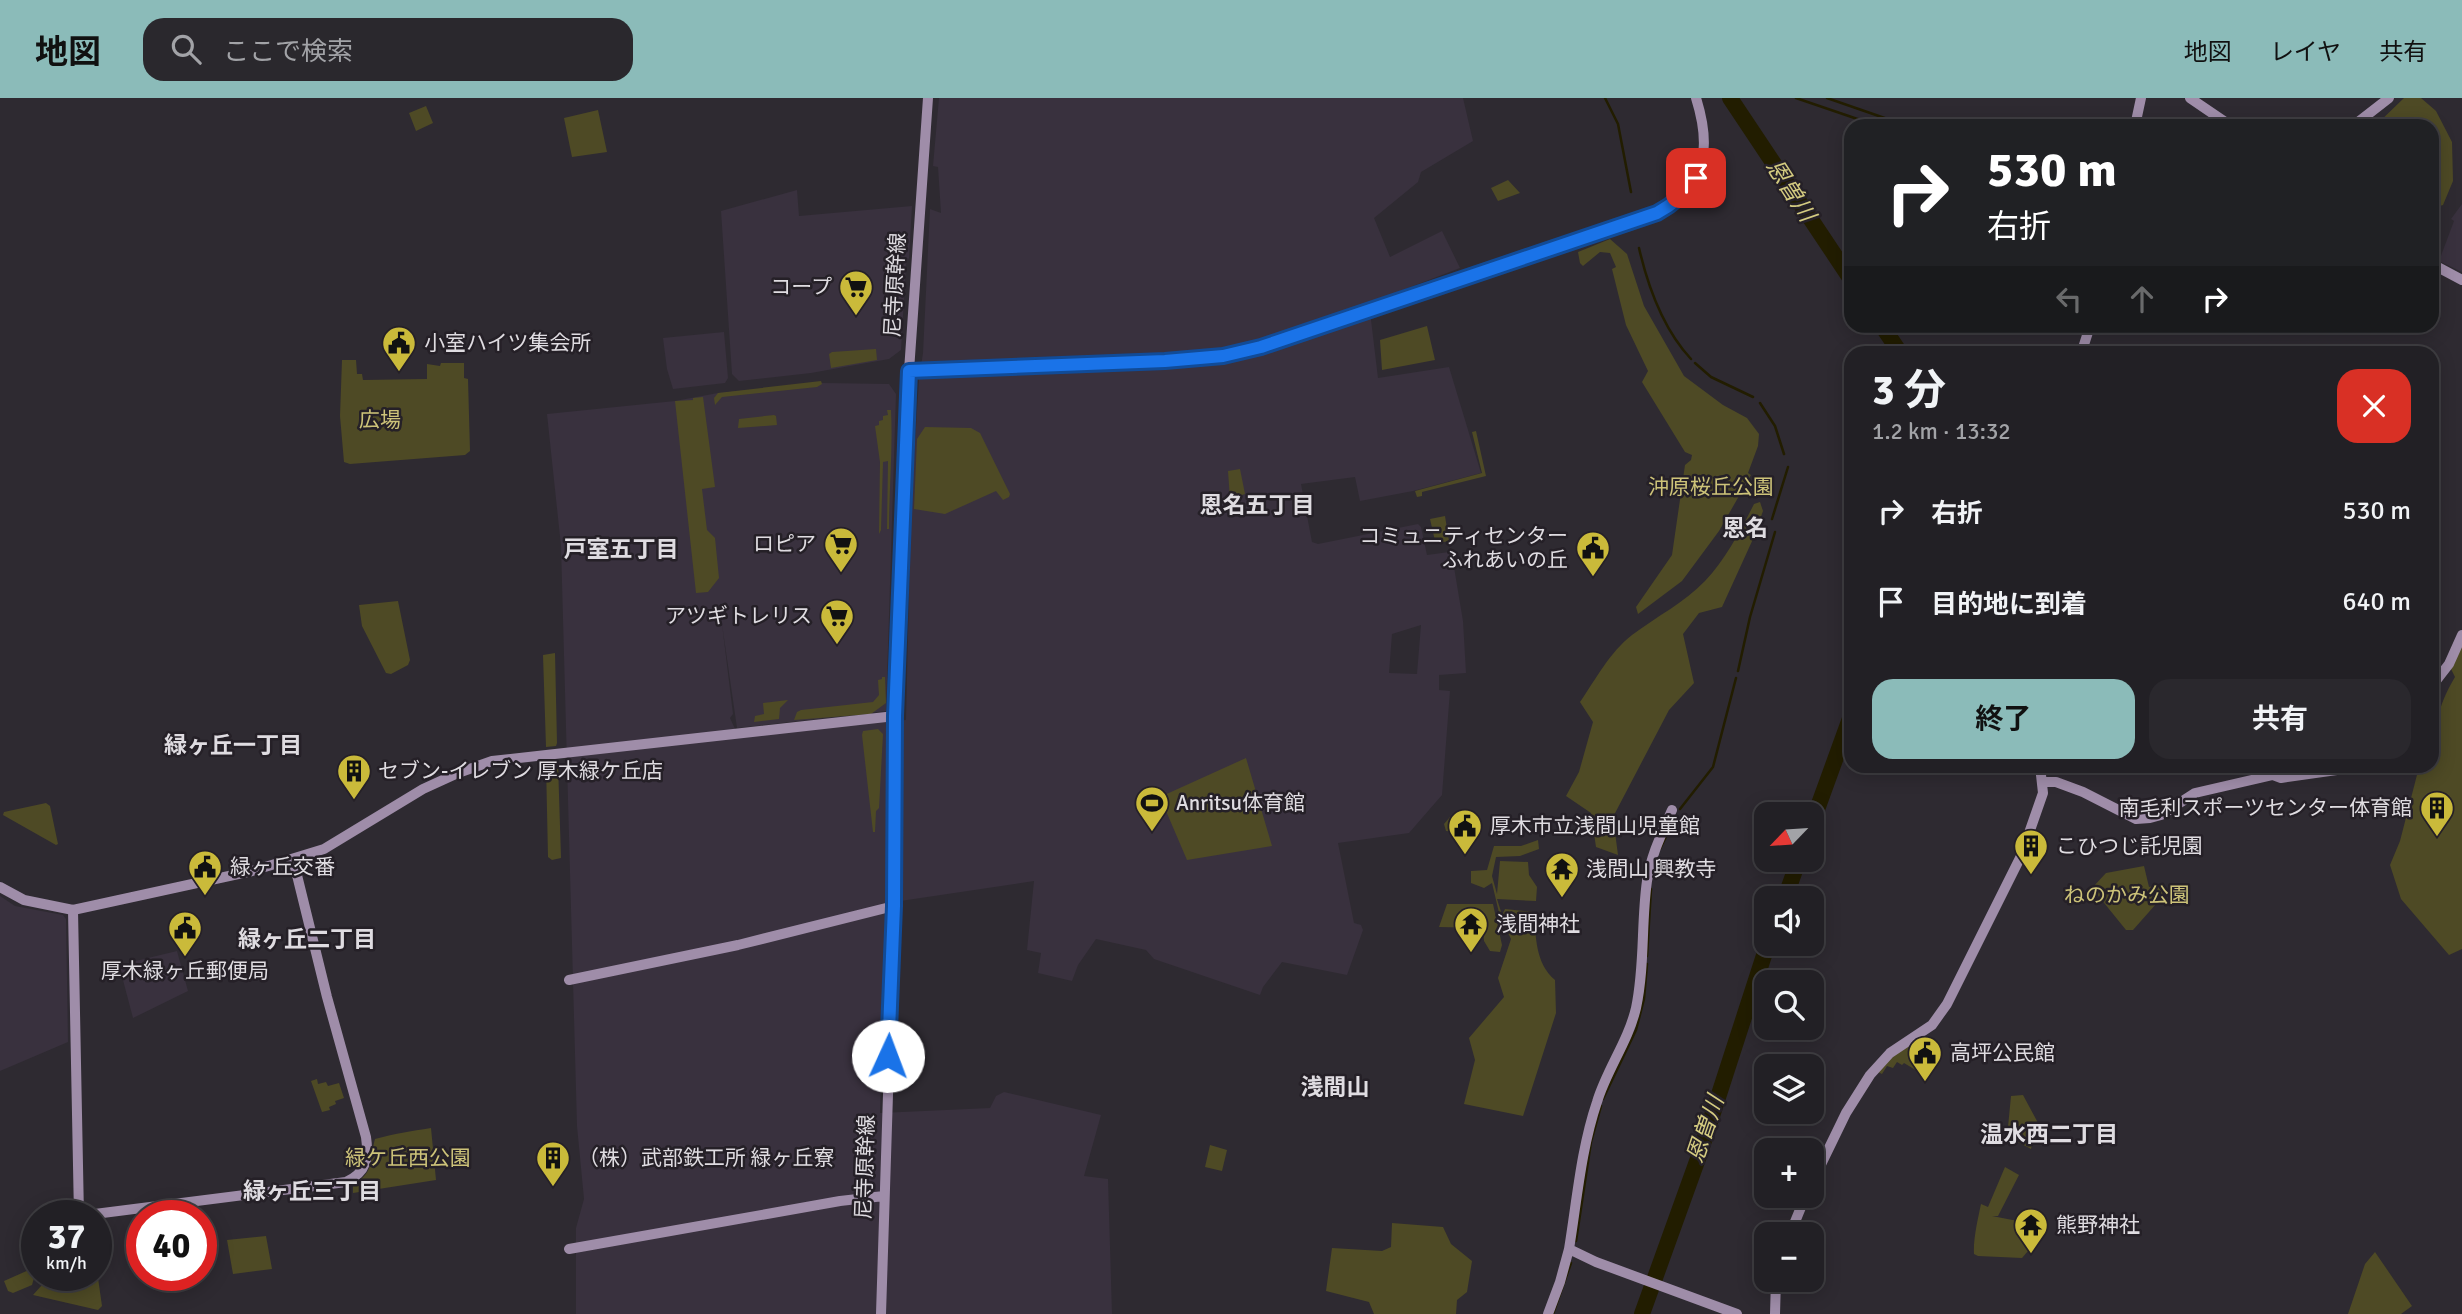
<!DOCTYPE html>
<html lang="ja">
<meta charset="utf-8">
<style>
body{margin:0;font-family:Signika,"Noto Sans JP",sans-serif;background:#2a282d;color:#f1f3f6;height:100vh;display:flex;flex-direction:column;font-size:26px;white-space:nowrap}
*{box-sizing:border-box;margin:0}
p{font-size:23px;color:#a2a3a7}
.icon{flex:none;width:38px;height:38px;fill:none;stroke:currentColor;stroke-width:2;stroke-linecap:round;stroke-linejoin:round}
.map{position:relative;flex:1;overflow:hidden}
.drawer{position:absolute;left:1844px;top:248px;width:595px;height:427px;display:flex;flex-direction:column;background:#222025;border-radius:21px;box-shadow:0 4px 18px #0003,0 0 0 2px #3f3e42}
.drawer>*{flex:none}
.top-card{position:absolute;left:1844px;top:21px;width:595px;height:214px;border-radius:21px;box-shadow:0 4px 18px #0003,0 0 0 2px #3f3e42;background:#202124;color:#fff;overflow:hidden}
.needle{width:46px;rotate:245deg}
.controls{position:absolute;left:1754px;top:704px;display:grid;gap:14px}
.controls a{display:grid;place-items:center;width:70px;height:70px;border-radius:14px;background:#222025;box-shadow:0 4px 18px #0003,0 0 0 2px #3f3e42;font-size:35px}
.speed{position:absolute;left:21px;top:1102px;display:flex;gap:14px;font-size:35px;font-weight:700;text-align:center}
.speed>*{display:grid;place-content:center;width:91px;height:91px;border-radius:50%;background:#222025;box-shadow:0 4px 18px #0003,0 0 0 2px #3f3e42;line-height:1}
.speed small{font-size:18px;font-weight:400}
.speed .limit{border:10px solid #d22;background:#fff;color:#111}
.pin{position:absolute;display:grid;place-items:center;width:60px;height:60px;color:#fff;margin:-30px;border-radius:14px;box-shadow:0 4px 10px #0006}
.me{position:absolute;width:77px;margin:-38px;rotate:2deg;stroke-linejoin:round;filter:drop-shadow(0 0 5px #0008)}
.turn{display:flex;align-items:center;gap:24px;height:147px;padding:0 28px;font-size:32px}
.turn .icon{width:91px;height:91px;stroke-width:2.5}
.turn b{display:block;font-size:49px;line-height:60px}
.lanes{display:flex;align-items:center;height:66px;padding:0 28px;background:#0003;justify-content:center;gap:35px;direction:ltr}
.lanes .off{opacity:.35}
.round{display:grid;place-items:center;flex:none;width:74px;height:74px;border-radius:21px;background:#2a282d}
.summary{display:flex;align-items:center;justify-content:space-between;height:119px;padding:0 28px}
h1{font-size:42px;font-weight:700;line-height:52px}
.cta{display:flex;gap:14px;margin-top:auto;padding:14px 28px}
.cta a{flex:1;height:80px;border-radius:21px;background:#8bbbb9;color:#111;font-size:28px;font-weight:700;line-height:80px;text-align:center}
.cta a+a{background:#2a282d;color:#f1f3f6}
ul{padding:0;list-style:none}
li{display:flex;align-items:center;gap:21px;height:91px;padding:0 28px}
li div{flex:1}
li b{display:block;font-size:26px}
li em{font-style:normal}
header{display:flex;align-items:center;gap:42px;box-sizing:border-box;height:98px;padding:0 35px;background:#8bbbb9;color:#111}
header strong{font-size:33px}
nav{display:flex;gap:38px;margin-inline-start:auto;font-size:24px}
.search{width:490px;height:63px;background:#2a282d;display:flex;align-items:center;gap:18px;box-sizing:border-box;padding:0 24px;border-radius:21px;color:#a2a3a7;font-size:26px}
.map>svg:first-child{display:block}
.built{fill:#39313e;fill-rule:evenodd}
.green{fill:#4e4a25}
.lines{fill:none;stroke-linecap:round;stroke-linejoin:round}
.stream{stroke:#221d00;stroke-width:2.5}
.river{stroke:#221d00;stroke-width:16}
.secondary{stroke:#9f8da9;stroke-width:10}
.route-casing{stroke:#114b97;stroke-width:18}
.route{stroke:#1a73e8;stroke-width:12}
.labels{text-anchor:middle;stroke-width:5;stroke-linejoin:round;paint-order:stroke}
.street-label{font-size:21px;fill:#dfdce1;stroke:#252027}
.poi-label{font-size:21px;fill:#dfdce1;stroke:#252027;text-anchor:start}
.park-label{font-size:21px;fill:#cdc379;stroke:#252027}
.water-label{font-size:23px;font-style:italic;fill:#d4cb80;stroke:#252027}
.neighbourhood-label{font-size:23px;font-weight:bold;fill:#dfdce1;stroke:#252027}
</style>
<header>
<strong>地図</strong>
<div class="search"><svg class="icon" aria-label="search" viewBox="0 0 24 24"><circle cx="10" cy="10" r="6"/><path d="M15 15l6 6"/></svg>ここで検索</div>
<nav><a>地図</a><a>レイヤ</a><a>共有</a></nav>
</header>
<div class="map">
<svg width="2462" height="1216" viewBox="0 0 2462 1216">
<rect width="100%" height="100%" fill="#2e2a31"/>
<!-- built -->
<path class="built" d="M939 0H1463L1473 43 1421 74 1418 84 1374 120 1390 159 1442 133 1460 170 1369 205 1378 280 1449 269 1481 375 1413 393 1360 403 1355 379 1301 386 1312 444 1318 446 1418 426 1421 429 1427 457 1449 454 1452 457 1463 523 1466 575 1439 577V592L1450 593 1442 697 1409 735 1338 745 1354 825 1361 827 1363 832 1347 877 1282 864 1263 889 1260 897 1154 861 1146 852 1096 841 1078 867 1072 883 1038 875 1041 855 1027 852 1034 783 887 805 880 1015 990 1010 996 998 1004 994 1101 1017 1084 1078 1108 1081 1112 1216H576V1130L584 1101 577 1028 561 448 547 316 675 303 718 295 823 285 889 286 896 296 886 613 737 630 722 526 733 616 730 620 736 633 906 622 911 409 919 281 923 255 930 111 941 115 938 69 933 68ZM1421 527 1417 576 1389 575 1392 536Z
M797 92 799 118 912 108 909 160 906 166 901 252 889 261 811 275 739 283 732 276 721 113Z
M2462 106V174L2439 163 2454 123 2451 121Z
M724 234 728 280 725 285 673 291 667 271 663 240Z
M0 798 15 808 63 817 66 821 68 944 0 973Z
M177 853 188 893 133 920 119 867Z"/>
<!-- green -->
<path class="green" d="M2404 0H2421L2436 13 2452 44 2453 83 2443 107 2433 110 2432 28H2375Z
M426 8 433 25 416 33 409 15Z
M598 12 607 54 572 59 564 20Z
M1508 82 1520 95 1498 103 1491 90Z
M1610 141 1627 156 1644 208 1684 278 1723 307 1747 320 1759 336 1758 348 1748 375 1751 377 1719 433 1682 483 1638 516 1636 509 1672 457 1685 367 1691 362 1692 357 1685 354 1642 284 1648 273 1626 227 1612 171 1616 169 1610 155 1600 154 1583 168 1580 165 1578 154Z
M1427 228 1435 262 1382 272 1380 242Z
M876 251 877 262 831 270 829 256 832 254Z
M342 262H356L357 276H362L363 282 427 281V266L440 268 441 265H464V280L468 281 470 353 465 357 350 366 344 364 340 318Z
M821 283 822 286 817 289 722 299 715 307 714 300 718 295Z
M703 299 715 389 702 391 707 432 715 440 719 480 708 494 696 495 675 303 693 302V300Z
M887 312H891C893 351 889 391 889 431H887L888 363 883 364 881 432 879 436 880 364 875 328 879 327V323L883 322V318L888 317Z
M774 317 776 318 777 327 738 330 739 321Z
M925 329 971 330 980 335 1010 396 1009 399 1003 402 996 393 945 416 914 411 917 341Z
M1476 333 1486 378 1422 394V398L1417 399 1415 393 1482 375 1472 334Z
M1240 371 1245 396 1230 401 1228 373Z
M1760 404 1763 413 1753 441 1722 509 1699 515 1683 536 1694 585 1669 612 1613 719 1618 757 1596 749 1591 715 1566 698 1579 674 1593 624 1580 604C1596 581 1609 555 1632 537 1657 518 1684 505 1705 483 1725 462 1741 432 1754 406Z
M1445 418 1449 443 1438 445 1435 443 1430 421Z
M398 503 410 562 408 567 391 576 386 575 362 528 359 507Z
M2462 546V851L2449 857 2401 801 2390 767 2400 743 2419 669 2432 668C2433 634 2437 609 2455 579L2451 571Z
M555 555 557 645 556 648 546 649 543 557Z
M882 579H885L886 605 871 616 794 622 797 614 801 612 873 604 879 597 878 582 882 581Z
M788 602 780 610 779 621 754 624 755 618 764 616 763 605Z
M878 631 883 636 879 710 876 713 875 734H873L862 637 863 633Z
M1246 660 1272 748 1187 762 1160 699Z
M558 665 561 760 552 762 548 759 546 666Z
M46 705 50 708 58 746 56 747 3 717 4 714Z
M1450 719 1475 721 1474 736 1446 733 1444 726Z
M1538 742 1539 751 1520 758 1496 759 1492 778 1497 796 1500 763 1528 764 1529 777 1537 789 1536 803 1497 801 1502 817 1505 811 1534 814C1536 839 1535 865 1555 882L1556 915 1523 1018 1464 1006 1475 962 1469 940 1504 899 1498 880 1511 841 1500 819 1492 785 1484 790 1471 785V773L1487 772 1494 748H1521Z
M2144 768 2149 789 2159 787 2164 797 2133 832H2126L2092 790 2106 775Z
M1447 806H1493L1502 847 1500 854 1490 853 1484 843 1483 830 1439 829Z
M1916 944 1931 954 1919 974 1904 965 1902 967 1897 964 1893 970 1887 968 1882 976 1878 974 1891 958Z
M317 981 318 986 326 984 328 988 339 985 344 1000 335 1003 336 1006 329 1009 330 1012 322 1014 311 983Z
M2023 997 2037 1023 2031 1051 2014 1042 2019 1034 2008 1029 2011 998Z
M431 1030 436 1082 353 1095V1087C376 1073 369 1062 375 1041 394 1036 411 1033 431 1030Z
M1210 1047 1227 1052 1222 1073 1205 1069Z
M2005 1069 2019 1077 1998 1118H1992L2033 1126 2028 1153 2022 1160 1978 1158 1974 1156C1973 1142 1978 1120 1981 1106L1988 1109Z
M1392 1125 1443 1129 1451 1146 1472 1163 1467 1194 1457 1202 1456 1216H1374L1369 1204 1326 1193 1332 1150 1382 1153 1391 1149Z
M266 1138 272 1171 233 1176 227 1142Z
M2375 1154 2412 1208 2401 1216H2348L2365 1166Z
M96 1166 102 1208 98 1212 33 1197 50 1178H96Z
M31 1171 34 1180 32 1187 13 1195 8 1193 4 1183Z"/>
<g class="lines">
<!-- stream -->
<path class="stream" d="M1605 0 1618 26 1631 94
M1796 0 1878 28
M1827 0 1899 25
M1905 27 1909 28
M1639 150C1648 189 1663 231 1691 261
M1695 265 1711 279 1753 299
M1760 305 1775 328 1784 356
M1772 421 1788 369
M1738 573 1750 519 1775 434
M1680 711 1713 669 1736 580
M1660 751 1676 718
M1647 858 1651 791
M1603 1001 1636 932 1644 901 1647 866
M1576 1143 1591 1044 1601 1008
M1553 1216 1571 1165"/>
<!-- river -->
<path class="river" d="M1730 0 1852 183
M1882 228 1901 256
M1811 728 1852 615
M1785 800 1799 761
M1642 1216 1700 1055 1768 845"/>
<!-- secondary -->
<path class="secondary" d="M2190 0 2231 28
M2135 28 2141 0
M2353 28 2389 0
M2432 166 2462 182
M2081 256 2090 228
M909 273 1165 263 1223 258 1287 241 1628 125C1695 102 1718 70 1696 0
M2432 588 2449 566 2462 537
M2273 677 2281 680 2365 668
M2043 684H2056L2083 694 2136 721 2150 720 2161 717 2195 695 2273 677 2286 668
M1672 712C1662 735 1651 757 1647 783 1641 825 1645 868 1636 910 1628 944 1607 971 1597 1004 1581 1051 1577 1102 1569 1151L1596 1164 1737 1216
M0 789 24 802 73 812 252 773 324 751 423 691 458 675 492 663 895 618
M73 812 79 1118 346 1084C367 1074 369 1060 366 1039L327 899 293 761
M569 882 738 847 894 808
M1811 1087 1846 1015 1870 977 1890 955 1932 927 1947 906 2021 758 2043 695 2040 668
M1790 1136 1806 1097
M569 1151 840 1103 884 1098
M881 1216 894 808 895 618 909 273 928 0
M1548 1216 1560 1184 1569 1151
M1775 1216 1776 1181"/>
</g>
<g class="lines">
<!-- route casing -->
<g class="route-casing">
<path id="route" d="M888 958 894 808 895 618 909 273 1165 263 1223 258 1261 249 1657 115C1674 106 1685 96 1696 80"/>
</g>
<!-- route -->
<use href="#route" class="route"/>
</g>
<!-- icons -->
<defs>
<g id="supermarket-pin" transform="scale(1.75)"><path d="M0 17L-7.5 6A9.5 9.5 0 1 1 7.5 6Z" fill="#caba3a" stroke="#252027"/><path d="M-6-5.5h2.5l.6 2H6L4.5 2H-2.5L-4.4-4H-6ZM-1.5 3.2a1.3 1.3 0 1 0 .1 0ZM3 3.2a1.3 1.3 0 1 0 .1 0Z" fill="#111"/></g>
<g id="civic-pin" transform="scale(1.75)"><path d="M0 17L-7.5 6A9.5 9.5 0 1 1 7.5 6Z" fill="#caba3a" stroke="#252027"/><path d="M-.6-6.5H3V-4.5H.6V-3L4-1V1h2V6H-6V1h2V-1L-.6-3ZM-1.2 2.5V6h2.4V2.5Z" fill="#111"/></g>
<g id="building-pin" transform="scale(1.75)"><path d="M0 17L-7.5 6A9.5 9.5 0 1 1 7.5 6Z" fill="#caba3a" stroke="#252027"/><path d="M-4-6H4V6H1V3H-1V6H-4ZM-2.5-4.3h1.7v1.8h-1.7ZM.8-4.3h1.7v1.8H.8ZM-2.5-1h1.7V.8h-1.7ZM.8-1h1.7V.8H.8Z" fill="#111"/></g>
<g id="stadium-pin" transform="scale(1.75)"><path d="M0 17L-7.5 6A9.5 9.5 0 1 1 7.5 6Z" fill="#caba3a" stroke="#252027"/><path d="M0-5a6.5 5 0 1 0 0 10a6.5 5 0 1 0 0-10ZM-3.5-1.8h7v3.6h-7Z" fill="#111"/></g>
<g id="temple-pin" transform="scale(1.75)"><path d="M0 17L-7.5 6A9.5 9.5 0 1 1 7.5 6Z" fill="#caba3a" stroke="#252027"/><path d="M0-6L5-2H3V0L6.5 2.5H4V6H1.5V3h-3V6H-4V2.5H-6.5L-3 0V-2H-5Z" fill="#111"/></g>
</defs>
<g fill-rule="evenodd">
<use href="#supermarket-pin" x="856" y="189"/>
<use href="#civic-pin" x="399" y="245"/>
<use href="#supermarket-pin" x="841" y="446"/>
<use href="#civic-pin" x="1593" y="450"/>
<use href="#supermarket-pin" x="837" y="518"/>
<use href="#building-pin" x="354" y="673"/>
<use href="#stadium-pin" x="1152" y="705"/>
<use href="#building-pin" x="2437" y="710"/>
<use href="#civic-pin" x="1465" y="728"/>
<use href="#building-pin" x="2031" y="748"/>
<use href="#civic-pin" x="205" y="769"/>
<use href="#temple-pin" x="1562" y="771"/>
<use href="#temple-pin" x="1471" y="826"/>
<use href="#civic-pin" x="185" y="830"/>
<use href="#civic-pin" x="1925" y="955"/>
<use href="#building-pin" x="553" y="1060"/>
<use href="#temple-pin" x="2031" y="1127"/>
</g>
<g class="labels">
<!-- street labels -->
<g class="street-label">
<text transform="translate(895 187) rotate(-87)" y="7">尼寺原幹線</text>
<text transform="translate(865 1069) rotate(-88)" y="7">尼寺原幹線</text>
</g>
<!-- poi labels -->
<g class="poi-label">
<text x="832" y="196" text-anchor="end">コープ</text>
<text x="424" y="252">小室ハイツ集会所</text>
<text x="1568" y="445" text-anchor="end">コミュニティセンター<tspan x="1568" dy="24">ふれあいの丘</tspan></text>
<text x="816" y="453" text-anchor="end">ロピア</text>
<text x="812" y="525" text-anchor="end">アツギトレリス</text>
<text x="378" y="680">セブン-イレブン 厚木緑ケ丘店</text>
<text x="1176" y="712">Anritsu体育館</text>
<text x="2412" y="717" text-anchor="end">南毛利スポーツセンター体育館</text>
<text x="1490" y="735">厚木市立浅間山児童館</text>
<text x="2056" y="755">こひつじ託児園</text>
<text x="230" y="776">緑ヶ丘交番</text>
<text x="1586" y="778">浅間山 興教寺</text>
<text x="1496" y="833">浅間神社</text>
<text x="185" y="880" text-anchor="middle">厚木緑ヶ丘郵便局</text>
<text x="1950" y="962">高坪公民館</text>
<text x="578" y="1067">（株）武部鉄工所 緑ヶ丘寮</text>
<text x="2056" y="1134">熊野神社</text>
</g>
<!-- park labels -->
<g class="park-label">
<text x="380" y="329">広場</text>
<text x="1711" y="396">沖原桜丘公園</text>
<text x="2127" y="804">ねのかみ公園</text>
<text x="408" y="1067">緑ケ丘西公園</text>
</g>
<!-- water labels -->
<g class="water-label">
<text transform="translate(1791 92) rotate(57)" y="8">恩曽川</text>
<text transform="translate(1705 1031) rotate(-71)" y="8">恩曽川</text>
</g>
<!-- neighbourhood labels -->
<g class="neighbourhood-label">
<text x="1257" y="415">恩名五丁目</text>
<text x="1745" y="438">恩名</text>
<text x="621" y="459">戸室五丁目</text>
<text x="233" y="655">緑ヶ丘一丁目</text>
<text x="307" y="849">緑ヶ丘二丁目</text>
<text x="1335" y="997">浅間山</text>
<text x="2049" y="1044">温水西二丁目</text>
<text x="312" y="1101">緑ヶ丘三丁目</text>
</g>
</g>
</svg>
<div class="controls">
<a><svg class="needle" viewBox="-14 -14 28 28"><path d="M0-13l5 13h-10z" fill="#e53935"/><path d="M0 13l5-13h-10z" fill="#a2a3a7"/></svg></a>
<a><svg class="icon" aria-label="sound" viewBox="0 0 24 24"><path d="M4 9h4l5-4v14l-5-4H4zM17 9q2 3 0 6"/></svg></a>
<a><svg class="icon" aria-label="search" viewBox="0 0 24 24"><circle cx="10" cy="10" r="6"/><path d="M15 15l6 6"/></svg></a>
<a><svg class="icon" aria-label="layers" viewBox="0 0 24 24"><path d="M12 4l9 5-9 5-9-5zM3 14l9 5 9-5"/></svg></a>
<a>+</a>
<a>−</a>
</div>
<div class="speed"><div>37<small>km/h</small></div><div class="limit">40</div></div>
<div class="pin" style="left:1696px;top:80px;background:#d93025"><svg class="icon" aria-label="arrive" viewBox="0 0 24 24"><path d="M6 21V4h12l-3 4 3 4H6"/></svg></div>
<svg class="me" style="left:888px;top:958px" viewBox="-20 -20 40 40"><circle r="19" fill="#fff"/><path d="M0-13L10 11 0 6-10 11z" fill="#1a73e8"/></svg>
<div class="top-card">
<div class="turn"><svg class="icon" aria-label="right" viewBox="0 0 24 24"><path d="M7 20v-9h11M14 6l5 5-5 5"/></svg><div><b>530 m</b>右折</div></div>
<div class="lanes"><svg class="icon off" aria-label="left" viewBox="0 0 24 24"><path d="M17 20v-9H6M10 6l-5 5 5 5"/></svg><svg class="icon off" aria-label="ahead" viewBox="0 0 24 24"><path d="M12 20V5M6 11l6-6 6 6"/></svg><svg class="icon" aria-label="right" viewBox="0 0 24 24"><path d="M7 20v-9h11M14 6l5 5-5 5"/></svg></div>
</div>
<section class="drawer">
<div class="summary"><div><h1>3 分</h1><p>1.2 km · 13:32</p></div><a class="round" style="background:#d93025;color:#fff"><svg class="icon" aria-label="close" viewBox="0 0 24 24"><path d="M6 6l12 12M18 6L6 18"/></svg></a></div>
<ul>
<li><svg class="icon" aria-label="right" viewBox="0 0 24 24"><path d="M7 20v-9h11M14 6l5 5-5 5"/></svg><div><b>右折</b></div><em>530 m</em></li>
<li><svg class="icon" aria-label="arrive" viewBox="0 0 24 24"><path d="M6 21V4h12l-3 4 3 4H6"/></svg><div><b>目的地に到着</b></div><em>640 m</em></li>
</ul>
<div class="cta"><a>終了</a><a>共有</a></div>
</section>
</div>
